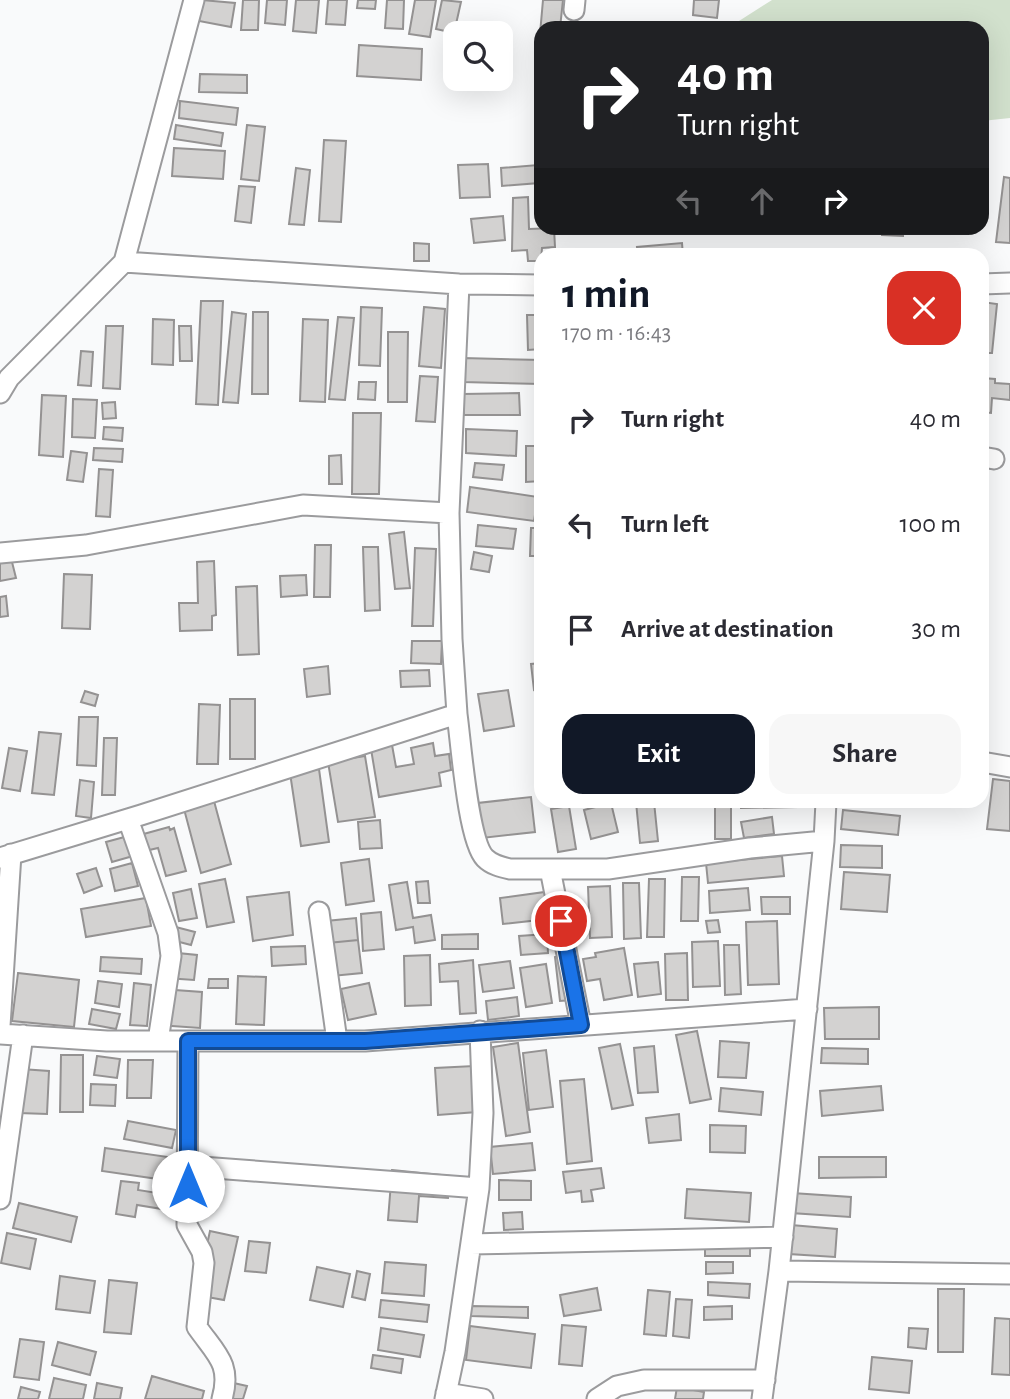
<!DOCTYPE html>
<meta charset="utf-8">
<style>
body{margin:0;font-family:"Alegreya Sans",sans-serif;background:#f7f7f7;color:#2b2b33;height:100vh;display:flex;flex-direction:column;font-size:26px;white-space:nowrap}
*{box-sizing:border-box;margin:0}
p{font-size:23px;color:#7c7c81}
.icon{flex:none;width:38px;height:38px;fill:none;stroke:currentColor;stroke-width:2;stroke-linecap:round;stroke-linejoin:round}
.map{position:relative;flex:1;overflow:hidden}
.sheet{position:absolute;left:534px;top:248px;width:455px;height:560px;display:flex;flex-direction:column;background:#fff;border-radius:21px;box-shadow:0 7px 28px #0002}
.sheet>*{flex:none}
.banner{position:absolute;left:534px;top:21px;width:455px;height:214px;border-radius:21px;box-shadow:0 7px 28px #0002;background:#202124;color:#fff;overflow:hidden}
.buttons{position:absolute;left:443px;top:21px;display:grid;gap:14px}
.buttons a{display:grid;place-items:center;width:70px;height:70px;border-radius:14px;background:#fff;box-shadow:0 7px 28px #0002;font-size:35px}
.pin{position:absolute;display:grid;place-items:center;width:60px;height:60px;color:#fff;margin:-30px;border:4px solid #fff;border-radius:50%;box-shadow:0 2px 7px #0007}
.me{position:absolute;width:77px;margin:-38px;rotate:0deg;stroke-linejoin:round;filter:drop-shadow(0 0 5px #0008)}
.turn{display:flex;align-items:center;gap:24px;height:147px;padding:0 28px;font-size:32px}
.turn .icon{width:91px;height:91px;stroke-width:2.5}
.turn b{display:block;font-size:49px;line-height:60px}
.lanes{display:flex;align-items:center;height:66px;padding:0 28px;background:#0003;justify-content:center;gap:35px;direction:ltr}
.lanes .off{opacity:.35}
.round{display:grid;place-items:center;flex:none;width:74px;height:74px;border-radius:21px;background:#f7f7f7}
.summary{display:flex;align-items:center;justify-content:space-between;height:119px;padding:0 28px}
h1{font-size:42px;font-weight:700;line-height:52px;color:#111827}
.action{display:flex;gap:14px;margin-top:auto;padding:14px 28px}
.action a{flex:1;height:80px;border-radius:21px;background:#111827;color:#fff;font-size:28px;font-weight:700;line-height:80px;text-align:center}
.action a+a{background:#f7f7f7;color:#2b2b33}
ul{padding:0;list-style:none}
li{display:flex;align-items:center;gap:21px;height:105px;padding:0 28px}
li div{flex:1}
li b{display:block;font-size:26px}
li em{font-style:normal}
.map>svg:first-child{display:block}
.green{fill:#d2e1cd}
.building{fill:#d3d2d1;stroke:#949292;stroke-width:2}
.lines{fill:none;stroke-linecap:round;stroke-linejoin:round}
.minor-casing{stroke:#9b9b9d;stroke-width:23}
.minor{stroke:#fff;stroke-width:19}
.route-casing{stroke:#114b97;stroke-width:18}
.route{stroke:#1a73e8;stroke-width:12}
</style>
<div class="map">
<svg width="1010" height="1399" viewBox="0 0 1010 1399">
<rect width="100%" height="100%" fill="#f9fafb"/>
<!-- green -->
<path class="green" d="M772 0H1010V118L982 121V28H728Z"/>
<!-- building -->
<path class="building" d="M202 0 235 3 231 27 199 21Z
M243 0H259L258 30H241Z
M267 0H287L285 25 265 23Z
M296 0H319L316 33 293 31Z
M328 0H347L345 25 326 24Z
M358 0H376L375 9 357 8Z
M387 0H404L403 29 385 28Z
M415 0H436L430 37 409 34Z
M442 0 461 2 454 33 436 29Z
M543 0H563L560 28H541V34H540Z
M694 0H719L717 18 693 15Z
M359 45 422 49 421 80 357 76Z
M200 74 247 75V93L199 92Z
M180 101 238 108 236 125 179 118Z
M176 125 223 133 221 146 174 139Z
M247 125 265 127 259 181 241 179Z
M324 140 346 141 341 222 319 221Z
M174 148 225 151 223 179 172 176Z
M488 164 490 197 460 198 458 165Z
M538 165 539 183 502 186 501 168Z
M296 168 310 170 304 225 289 224Z
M1004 177 1010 178V243L996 242Z
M239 186 255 187 251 223 235 221Z
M528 197 529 229 554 228 555 247 542 248 541 261H528L527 250 512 251 513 198Z
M503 216 505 240 474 243 471 219Z
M744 228H774V233H744Z
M882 228H903V236L882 235Z
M414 243 429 244V261H414Z
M682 243 683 256H638L637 247Z
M201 301H223L218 405 196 404Z
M982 302 997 304 992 353H982Z
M361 307 382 308 380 366 359 365Z
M424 307 445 309 441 368 419 366Z
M232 312 246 314 238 403 223 402Z
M253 312H268V394H252Z
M527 315H541V349L528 350Z
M338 317 354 318 345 400 329 399Z
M153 319 174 320 173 365 152 364Z
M303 319 328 320 325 402 300 401Z
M106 326H123L120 389 103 388Z
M179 326H191L192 361H180Z
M388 332H408L407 402H388Z
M81 351 93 352 91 386 78 385Z
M463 358 541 360V384L463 382Z
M420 376 438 377 435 422 416 421Z
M982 378 995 379V383L1010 384V400L992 398 991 413 982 412Z
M359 382H376L375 400 358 399Z
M519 393 520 415H464L463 394Z
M42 395 66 396 63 457 39 455Z
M73 399 97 400 95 438 72 437Z
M115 402 116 418 103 419 102 403Z
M353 413H381L379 494H352Z
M104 427 123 428 122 441 103 439Z
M466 429 517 431 516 456 466 453Z
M526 446H541V481L526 482Z
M94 448 123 449 122 462 93 460Z
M71 451 87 453 83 482 67 480Z
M341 455 342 484H329V456Z
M475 463 504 465 502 480 473 477Z
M99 469 113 470 110 517 96 516Z
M470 487 538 497 534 521 467 512Z
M478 525 516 529 513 549 476 546Z
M531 528H541V556H530Z
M404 532 410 588 395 589 389 534Z
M315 545H331L330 597H314Z
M363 547H378L380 610 365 611Z
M415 548 436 549 433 626H412Z
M474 552 492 556 489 572 471 569Z
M11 558 16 578 0 581V560Z
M214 561 216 615 212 616V630L180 631 179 603H198L197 562Z
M64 574 92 575 90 629 62 628Z
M306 575 307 595 281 597 280 576Z
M257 586 259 654 238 655 236 587Z
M6 596 8 616 0 617V597Z
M412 641H442L441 664 411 663Z
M541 663V689L534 690 531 664Z
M328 666 330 694 307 697 304 669Z
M429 670 430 686 401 687 400 671Z
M508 690 514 726 484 731 478 694Z
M85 691 98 695 95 706 81 702Z
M230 699H255V759H230Z
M199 704 220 705 218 764H197Z
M79 717H98L96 766 77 765Z
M39 732 61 734 54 795 32 793Z
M104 738H117L115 795H102Z
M433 743 435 756 449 754 451 770 439 773 441 786 379 797 371 749 392 745 396 767 414 764 411 748Z
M9 748 27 751 20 791 2 788Z
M365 756 375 817 338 822 328 762Z
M319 769 329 842 301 846 290 773Z
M993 779 1010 781V831L987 829Z
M80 780 94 782 91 818 76 816Z
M531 797 535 832 482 838 478 803Z
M214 801 231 864 201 873 184 809Z
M636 802H654L658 841 640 843Z
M715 802H731V839H715Z
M741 802H797V807L741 808Z
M611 803 618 832 591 839 584 810Z
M569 806 576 849 558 852 551 809Z
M843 810 900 816 898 835 841 829Z
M772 817 774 834 744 838 741 822Z
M380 820 382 848 360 849 358 822Z
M169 827 170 830 174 828 186 871 166 876 158 848 145 851 140 835Z
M128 836 133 856 112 862 106 842Z
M841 845 882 846V868L840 867Z
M782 856 784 876 708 883 706 863Z
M369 859 374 901 346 905 341 863Z
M132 863 138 886 115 891 110 869Z
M96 868 102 886 84 893 77 874Z
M844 872 890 875 887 912 841 909Z
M682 877H699L698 921H681Z
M225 879 234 922 207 927 199 884Z
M649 879H665L664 937H647Z
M428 881 430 903H418L416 882Z
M407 882 413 918 431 915 435 940 415 943 413 927 396 930 389 885Z
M623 883H639L641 938 624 939Z
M610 886 612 937 590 938 588 887Z
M748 888 750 910 710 913 709 891Z
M191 889 197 918 179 921 173 893Z
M289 892 293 935 253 941 247 897Z
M545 892 548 919 503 924 500 898Z
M761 897H790V914H762Z
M146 898 151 926 86 937 81 909Z
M381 912 384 949 363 951 361 914Z
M356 918 358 940 328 943 326 921Z
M718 920 720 932 708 933 706 921Z
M777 921 779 984 748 985 746 922Z
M168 925 195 932 191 945 164 938Z
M478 934V949H442V935Z
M547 934 548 953 521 955 519 936Z
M358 940 362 973 332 976 328 943Z
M718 941 720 986 693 987 692 942Z
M724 945H739L741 994 725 995Z
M305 946 306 964 272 966 271 947Z
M624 948 632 995 604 1000 600 979 587 981 583 959 596 957 595 953Z
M168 952 197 955 194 980 166 978Z
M687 953 688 1000H666L665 954Z
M430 955 431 1005 405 1006 404 956Z
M567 955 572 1000 560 1001 555 957Z
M101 957 142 959 141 974 100 971Z
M473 960 476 1013 460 1014 458 981 440 982 439 964Z
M510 961 514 988 483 992 479 965Z
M658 962 661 994 638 997 634 964Z
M546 964 552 1003 526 1007 520 968Z
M18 973 79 980 74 1027 12 1021Z
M238 976 266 977 264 1025 236 1024Z
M209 979H228V988H208Z
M98 981 122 984 119 1007 95 1003Z
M134 983 151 985 147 1026 130 1025Z
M369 983 376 1014 348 1020 341 989Z
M161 989 202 992 200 1028 158 1025Z
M517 997 519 1016 488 1020 486 1001Z
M879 1007V1039H825L824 1008Z
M92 1009 120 1014 116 1029 89 1024Z
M697 1031 711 1099 690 1103 676 1035Z
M720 1041 749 1043 746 1078 718 1077Z
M518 1043 530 1132 506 1136 493 1047Z
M620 1044 633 1105 612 1109 599 1048Z
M654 1046 658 1092 638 1093 634 1048Z
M822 1048 868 1049V1064L821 1063Z
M546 1050 553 1107 529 1110 523 1053Z
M61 1055H83V1112H60Z
M97 1056 120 1059 117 1078 94 1075Z
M128 1060H153L151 1098H127Z
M474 1066 477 1112 438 1115 435 1068Z
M21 1069 49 1071 47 1114 19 1113Z
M584 1079 592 1161 567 1164 560 1081Z
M91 1084 116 1085 115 1106 90 1105Z
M881 1086 883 1110 822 1116 820 1091Z
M721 1088 763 1092 761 1115 719 1111Z
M679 1114 681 1140 649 1143 646 1118Z
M128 1121 176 1130 172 1148 124 1139Z
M710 1125 746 1126 745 1153 710 1152Z
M532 1143 535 1170 493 1174 490 1147Z
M105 1148 175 1158 172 1181 102 1171Z
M819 1157H886V1177L819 1178Z
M601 1168 604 1188 591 1190 593 1201 582 1202 581 1191 566 1193 563 1172Z
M392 1170 450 1176 448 1198 419 1196 417 1222 388 1220Z
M499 1180 531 1181V1200H499Z
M121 1181 139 1183 138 1190 170 1195 168 1210 137 1205 135 1217 116 1214Z
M687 1189 751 1193 749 1222 685 1218Z
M792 1193 851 1197 850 1217 791 1213Z
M19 1203 77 1217 71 1242 13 1228Z
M522 1212 523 1229 504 1230 503 1213Z
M791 1225 837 1229 835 1257 789 1254Z
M705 1229 750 1230V1256H705Z
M210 1231 238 1237 224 1300 196 1295Z
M7 1233 36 1239 30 1269 1 1263Z
M249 1241 270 1243 266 1273 245 1271Z
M385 1262 426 1265 424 1296 382 1293Z
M706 1262H733V1273L706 1274Z
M317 1267 350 1274 343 1307 310 1300Z
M357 1271 370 1274 365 1300 352 1297Z
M60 1276 95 1281 90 1313 56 1309Z
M109 1280 137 1283 131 1334 104 1332Z
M708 1282 750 1284 749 1298 708 1295Z
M597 1288 601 1310 564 1316 560 1295Z
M938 1289H964L963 1352H938Z
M648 1290 670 1292 666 1336 644 1334Z
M676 1299 692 1300 689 1338 673 1336Z
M381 1300 429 1305 427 1322 379 1317Z
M471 1306 528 1307V1318L471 1316Z
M732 1306V1319L704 1320V1307Z
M995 1318 1010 1319V1375L992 1374Z
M562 1325 586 1327 582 1366 559 1364Z
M470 1326 535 1334 531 1368 466 1360Z
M381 1328 424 1335 420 1357 378 1350Z
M909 1328 928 1329 926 1349 908 1347Z
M20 1339 44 1342 39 1380 14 1377Z
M58 1342 96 1352 90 1375 52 1365Z
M373 1355 403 1359 401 1373 371 1368Z
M872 1357 912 1361 909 1393 869 1389Z
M152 1376 204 1391 202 1399H145Z
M54 1378 86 1385 83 1399H49Z
M216 1379 247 1386 243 1399H212Z
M97 1383 122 1388 120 1399H94Z
M21 1387 40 1392 38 1399H18Z
M677 1387 704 1392 703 1399H675Z"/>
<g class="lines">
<!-- minor casing -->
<g class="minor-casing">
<path id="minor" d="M574 10 575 0
M124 262 459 284 541 285
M982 284 1010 283
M0 393 9 378 124 262 194 0
M982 457 994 459
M0 553 86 545 303 505 449 513
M457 714C461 743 468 841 485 858 492 865 501 867 510 869H608L750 848 824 841
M982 762 1010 767
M128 819 168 933 171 956 158 1041
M0 858 141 815 457 714 452 639 449 513 459 284
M550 869 581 1025
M319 912 337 1041
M0 1026 11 854
M0 1034 107 1041H365L807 1009
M188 1041 187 1225 202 1252 204 1263 197 1327C216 1354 232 1364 222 1399
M188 1166 479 1188
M0 1199 23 1035
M471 1244 783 1237
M779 1271 1010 1274
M446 1393 483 1399
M445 1399 455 1352 479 1188 483 1113 480 1031
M597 1399 617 1386 644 1380H765
M762 1399 779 1271 824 841 826 802"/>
</g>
<!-- minor -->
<use href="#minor" class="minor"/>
</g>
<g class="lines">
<!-- route casing -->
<g class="route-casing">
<path id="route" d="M188 1186V1041H365L581 1025 561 921"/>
</g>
<!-- route -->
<use href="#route" class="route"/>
</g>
</svg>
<div class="buttons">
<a><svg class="icon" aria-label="search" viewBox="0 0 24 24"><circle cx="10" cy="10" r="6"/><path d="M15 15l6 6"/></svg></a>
</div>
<div class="pin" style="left:561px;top:921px;background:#d93025"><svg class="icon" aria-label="arrive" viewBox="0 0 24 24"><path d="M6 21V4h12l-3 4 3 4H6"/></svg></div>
<svg class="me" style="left:188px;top:1186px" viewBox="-20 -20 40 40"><circle r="19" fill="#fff"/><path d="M0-13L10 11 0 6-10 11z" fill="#1a73e8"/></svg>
<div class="banner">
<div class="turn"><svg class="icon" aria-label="right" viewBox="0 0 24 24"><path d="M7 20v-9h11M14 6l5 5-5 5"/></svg><div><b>40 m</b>Turn right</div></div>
<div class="lanes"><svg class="icon off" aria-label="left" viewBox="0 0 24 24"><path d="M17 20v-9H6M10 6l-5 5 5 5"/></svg><svg class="icon off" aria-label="ahead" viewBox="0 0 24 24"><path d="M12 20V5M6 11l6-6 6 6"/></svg><svg class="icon" aria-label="right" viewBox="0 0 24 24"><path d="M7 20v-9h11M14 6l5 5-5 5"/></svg></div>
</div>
<section class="sheet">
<div class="summary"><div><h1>1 min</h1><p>170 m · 16:43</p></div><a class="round" style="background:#d93025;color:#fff"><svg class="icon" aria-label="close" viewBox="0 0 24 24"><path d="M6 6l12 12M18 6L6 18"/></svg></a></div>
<ul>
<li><svg class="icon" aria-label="right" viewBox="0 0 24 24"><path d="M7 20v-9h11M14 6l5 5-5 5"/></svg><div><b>Turn right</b></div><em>40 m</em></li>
<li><svg class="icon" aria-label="left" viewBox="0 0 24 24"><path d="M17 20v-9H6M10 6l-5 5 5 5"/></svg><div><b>Turn left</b></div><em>100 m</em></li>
<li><svg class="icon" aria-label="arrive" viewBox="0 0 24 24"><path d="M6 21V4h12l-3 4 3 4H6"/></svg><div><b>Arrive at destination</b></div><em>30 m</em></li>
</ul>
<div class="action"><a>Exit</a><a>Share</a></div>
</section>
</div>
